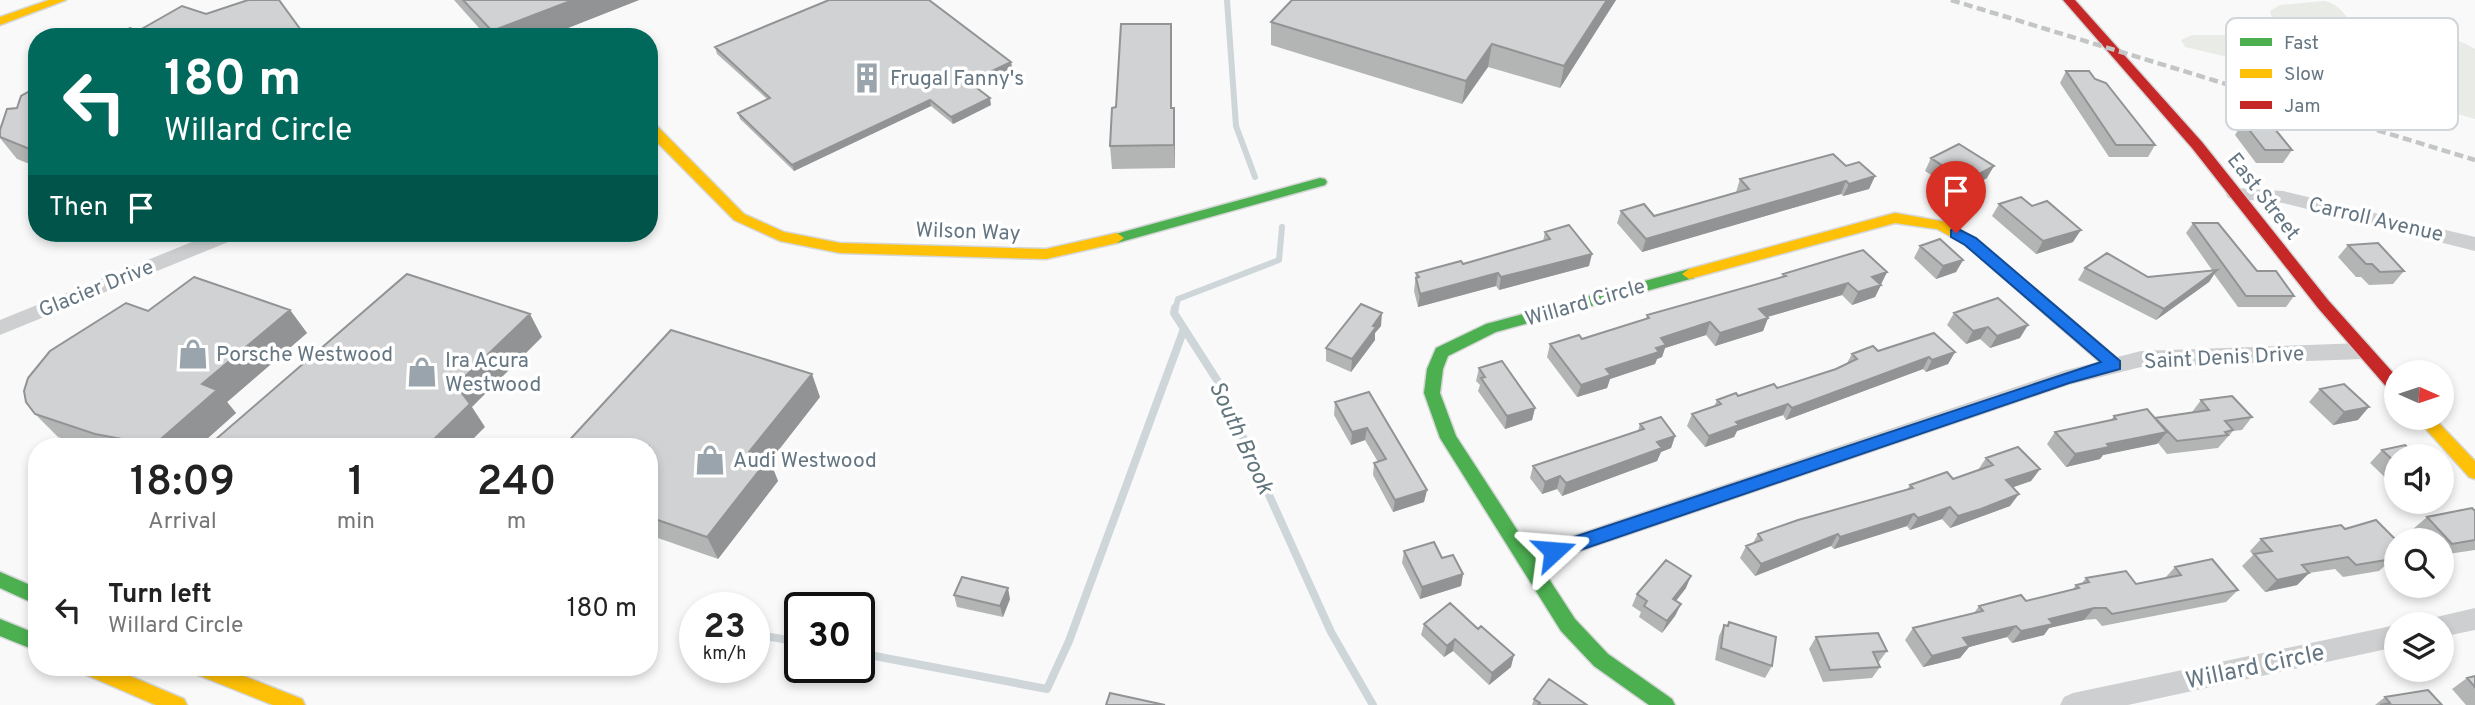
<!DOCTYPE html>
<style>
body{margin:0;font-family:Overpass,sans-serif;background:#f6f6f6;color:#222;height:100vh;display:flex;flex-direction:column;font-size:26px;white-space:nowrap}
*{box-sizing:border-box;margin:0}
p{font-size:23px;color:#767676}
.icon{flex:none;width:38px;height:38px;fill:none;stroke:currentColor;stroke-width:2;stroke-linecap:round;stroke-linejoin:round}
.map{position:relative;flex:1;overflow:hidden}
.side{position:absolute;left:28px;top:438px;width:630px;height:238px;display:flex;flex-direction:column;background:#fff;border-radius:28px;box-shadow:0 4px 10px #0003}
.side>*{flex:none}
.banner{position:absolute;left:28px;top:28px;width:630px;height:214px;border-radius:28px;box-shadow:0 4px 10px #0003;background:#00695c;color:#fff;overflow:hidden}
.needle{width:46px;rotate:93deg}
.controls{position:absolute;left:2384px;top:360px;display:grid;gap:14px}
.controls a{display:grid;place-items:center;width:70px;height:70px;border-radius:50%;background:#fff;box-shadow:0 4px 10px #0003;font-size:35px}
.speed{position:absolute;left:679px;top:592px;display:flex;gap:14px;font-size:35px;font-weight:700;text-align:center}
.speed>*{display:grid;place-content:center;width:91px;height:91px;border-radius:50%;background:#fff;box-shadow:0 4px 10px #0003;line-height:1}
.speed small{font-size:18px;font-weight:400}
.speed .limit{border:4px solid #111;border-radius:10px;background:#fff;color:#111}
.pin{position:absolute;display:grid;place-items:center;width:60px;height:60px;color:#fff;margin:-72px -30px;border-radius:50% 50% 50% 0;rotate:-45deg;box-shadow:0 0 7px #0007}
.pin .icon{rotate:45deg}
.me{position:absolute;width:77px;margin:-38px;rotate:71deg;stroke-linejoin:round;filter:drop-shadow(0 0 5px #0008)}
.turn{display:flex;align-items:center;gap:24px;height:147px;padding:0 21px;font-size:32px}
.turn .icon{width:91px;height:91px;stroke-width:2.5}
.turn b{display:block;font-size:49px;line-height:60px}
.then{display:flex;align-items:center;height:66px;padding:0 21px;background:#0003;gap:14px;font-size:26px}
.eta{display:flex;justify-content:space-evenly;align-items:center;height:119px;text-align:center}
.eta b{font-size:42px;font-weight:600;line-height:49px}
ul{padding:0;list-style:none}
li{display:flex;align-items:center;gap:21px;height:105px;padding:0 21px}
li div{flex:1}
li b{display:block;font-size:26px}
li em{font-style:normal}
.map>svg:first-child{display:block}
.green{fill:#e8ebe6}
.lines{fill:none;stroke-linecap:round;stroke-linejoin:round}
.stream-far1{stroke:#ced6d9;stroke-width:6}
.stream{stroke:#ced6d9;stroke-width:8}
.fast-casing{stroke:#d5d6d7;stroke-width:3}
.slow-casing{stroke:#d5d6d7;stroke-width:3}
.jam-casing{stroke:#d5d6d7;stroke-width:3}
.street{fill:#cecfd0;fill-rule:evenodd}
.fast{fill:#4caf50;fill-rule:evenodd}
.slow{fill:#ffc107;fill-rule:evenodd}
.jam{fill:#c62828;fill-rule:evenodd}
.rail{stroke:#c3c5c6;stroke-width:4.5;stroke-dasharray:9 4.5;stroke-linecap:butt}
.wall{fill:#b3b5b5}
.shaded-wall{fill:#929394}
.building{fill:#d0d2d3;stroke:#929394;stroke-width:2}
.route{fill:#1a73e8;stroke:#114b97;stroke-width:2}
.labels{text-anchor:middle;stroke-width:7;stroke-linejoin:round;paint-order:stroke}
.poi-label{font-size:21px;fill:#657683;stroke:#fff;text-anchor:start}
.street-label{font-size:21px;fill:#657683;stroke:#fff}
.water-label{font-size:23px;font-style:italic;fill:#60757c;stroke:#fff}
.near-street-label{font-size:24px;fill:#657683;stroke:#fff}
.key{fill:#fff;stroke:#d1d6da;stroke-width:2}
.key-label{font-size:19px;fill:#657683}
</style>
<div class="map">
<svg width="2475" height="705" viewBox="0 0 2475 705">
<rect width="100%" height="100%" fill="#f9f9f9"/>
<!-- green -->
<path class="green" d="M2324 1C2343 4 2346 23 2363 29 2372 32 2386 28 2396 28 2422 28 2453 36 2475 49V119L2397 97 2185 47 2181 40 2192 35H2271L2275 29 2270 11 2280 5Z"/>
<g class="lines">
<!-- stream-far1 -->
<path class="stream-far1" d="M1227 0 1236 126 1255 177
M1175 310 1178 299 1279 260 1282 227"/>
<!-- stream -->
<path class="stream" d="M1175 308 1174 313 1217 380 1331 632 1373 705
M759 635 800 642
M859 653 1047 689 1069 641 1184 329"/>
<!-- fast casing -->
<g class="fast-casing">
<path id="fast" d="M1320 178 1325 179 1327 182 1325 185 1117 243 1110 238 1112 235Z
M1689 269 1696 274 1694 278 1496 332 1448 356 1443 369 1440 393 1456 436 1575 619 1608 654 1672 699 1675 705H1649L1594 666 1561 631 1440 438 1424 393 1427 369 1436 348 1486 324Z
M0 572 37 588V605L0 588Z
M0 619 37 634V651L0 636Z"/>
</g>
<!-- slow casing -->
<g class="slow-casing">
<path id="slow" d="M49 0H66L0 25V17Z
M649 122 654 123 744 214 784 232 840 243 1046 249 1117 233 1124 238 1117 243 1046 259 840 253 780 241 734 220 649 134Z
M1895 213 1946 222 1976 239 2120 361 2122 365 2120 369H2108L1966 245 1937 229 1895 223 1689 279 1682 274 1689 269Z
M2416 418H2434L2475 461V479L2469 477Z
M80 667H109L184 699 187 705H156L82 673Z
M190 667H221L302 699 305 705H273L193 673Z"/>
</g>
<!-- jam casing -->
<g class="jam-casing">
<path id="jam" d="M2063 0H2075L2202 142 2328 300 2396 376V393L2390 391 2318 308 2192 148Z"/>
</g>
<!-- street -->
<path class="street" d="M2235 188 2283 191 2475 237V251L2283 203 2228 198 2226 194Z
M214 233H241L238 238 0 335V320Z
M2363 343 2370 346 2373 351 2370 356 2363 359 2141 367 2069 385 1528 570 1520 567 1516 560 1520 553 1528 550 2066 370 2141 351Z
M2475 608V630L2441 637V625H2429L2432 618Z
M2396 625V647L2128 705H2060L2064 697 2073 693Z"/>
<!-- fast -->
<use href="#fast" class="fast"/>
<!-- slow -->
<use href="#slow" class="slow"/>
<!-- jam -->
<use href="#jam" class="jam"/>
<!-- rail -->
<path class="rail" d="M1951 0 2475 160"/>
</g>
<!-- wall -->
<path class="wall" d="M454 0H639L545 37H487Z
M1616 0 1560 88 1488 67 1462 104 1271 45V22Z
M1171 24 1172 108 1175 130V168L1112 169 1110 146 1116 107Z
M715 47 1011 62 1012 68 974 86 991 105 953 124 931 106 794 171 740 119 738 113 767 99 717 54Z
M2066 71 2155 145 2148 157H2109L2060 83Z
M37 87V167L17 159 0 138V130L17 108Z
M2243 122 2292 150 2283 163H2256L2235 135Z
M1931 158 1987 178 1959 193 1925 171Z
M1846 166 1875 176 1869 189 1843 196 1841 194 1642 252 1617 223 1621 211 1654 216 1736 192 1740 179Z
M1999 204 2073 242 2036 254 1992 216Z
M2193 223 2257 271 2294 296 2286 307H2238L2214 274 2209 282 2156 320 2078 280 2085 268 2148 277 2212 270 2186 233Z
M1545 232 1589 266 1499 290 1496 286 1418 307 1414 291 1416 273 1463 264 1543 241Z
M2348 245 2404 271 2393 284 2369 285 2361 277H2356L2338 257Z
M1920 246 1963 260 1956 272 1936 279 1914 258Z
M1887 272 1875 297 1852 305 1842 295 1767 317 1768 318 1763 331 1715 346 1706 335 1665 348 1662 357 1657 359 1655 364 1610 379 1607 388 1577 397 1547 357 1550 344 1582 339 1646 319 1647 315 1781 278 1783 274Z
M290 310 307 333 227 402 236 413 199 446H85L58 437 35 414 148 311Z
M1954 313 2020 338 1990 348 1980 339 1966 344 1947 325Z
M1381 326 1375 333V340L1351 372 1326 361V348Z
M1878 351 1955 352 1948 364 1926 372 1923 369 1786 420 1783 415 1737 431 1734 437 1705 447 1687 426 1692 414 1714 407 1717 400 1777 388 1836 369 1847 363 1852 354Z
M1479 368 1535 408 1532 420 1505 429 1478 391 1480 385 1476 381Z
M2320 389 2358 420 2333 425 2309 402Z
M1369 392 1427 490 1424 502 1393 512 1373 475 1374 463 1378 462 1365 440 1351 445 1334 415 1335 402Z
M820 397 770 461 778 481 718 559 655 537 649 544V446Z
M2201 400 2252 417 2242 430 2233 431 2218 448 2167 454 2158 443 2103 455 2100 459 2066 467 2047 444 2055 432 2111 420 2114 416 2155 418 2192 412Z
M1640 424 1675 436 1671 448 1661 452 1657 461 1562 496 1557 489 1542 494 1530 478 1533 466 1638 431Z
M2382 450 2396 457V488L2370 463Z
M1986 458 2040 469 2031 481 2012 487 2010 506 1950 528 1942 519 1910 530 1907 526 1834 549 1831 546 1755 576 1740 558 1746 546 1753 543 1758 534 1907 490 1910 485 1953 479 1978 470Z
M2475 511V550L2441 555V541H2424L2413 529 2427 517Z
M2376 520 2393 561 2388 563 2379 571 2343 577 2335 569 2309 573 2297 585 2265 592 2242 566 2253 555 2250 551 2261 539 2345 529Z
M1404 551 1442 558 1463 574 1461 586 1420 599 1402 563Z
M2175 567 2238 590 2226 602 2102 626 2096 619 2084 620 2049 628 2044 635 2012 643 2007 637 1969 647 1960 658 1923 667 1905 640 1913 628 1974 613 1979 606 2026 601 2072 590 2076 585 2082 583 2086 578 2136 584 2165 578Z
M1686 588 1676 601 1681 604 1675 616 1662 633 1639 617 1641 612 1632 606 1637 594Z
M954 595 1010 599 1003 617 957 607Z
M1729 622 1772 666 1765 678 1715 660 1719 636 1724 625 1727 626Z
M1424 624 1478 629 1511 667 1489 685 1453 651 1444 657 1421 635Z
M1816 637 1887 651 1878 663 1880 667 1872 678 1823 682 1809 649Z
M2475 676V705H2466L2452 689 2467 678Z
M2385 697 2442 705H2375Z
M1534 699 1587 705H1532Z"/>
<!-- shaded-wall -->
<path class="shaded-wall" d="M573 0H639L545 37H494L492 31Z
M1607 0H1616L1560 88 1564 66Z
M1171 24 1172 46V131L1171 108Z
M1492 44 1488 67 1462 104 1466 81Z
M1011 62 1012 68 970 88 969 82Z
M990 98 991 105 953 124 951 117Z
M930 100 931 106 794 171 792 165Z
M1174 108 1175 130V168L1174 145Z
M1994 166 1987 178 1959 193 1966 181Z
M1875 176 1869 189 1843 196 1849 184Z
M1846 181 1841 194 1642 252 1646 239Z
M2081 230 2073 242 2036 254 2043 241Z
M1592 254 1589 266 1499 290 1501 277Z
M1963 260 1956 272 1936 279 1943 266Z
M2217 270 2209 282 2156 320 2164 309Z
M1887 272 1881 284 1872 277Z
M1498 273 1496 286 1418 307 1420 294Z
M1848 283 1842 295 1754 321 1759 309Z
M1881 285 1875 297 1852 305 1858 292Z
M290 310 307 333 227 402 236 413 199 446H155L154 445 202 384Z
M1382 313 1381 326 1375 333V340L1351 372 1352 359 1373 326Z
M530 314 542 337 472 407 485 427 466 446H427L456 385Z
M1768 318 1763 331 1715 346 1720 333Z
M1710 322 1706 335 1665 348 1662 357 1657 359 1655 364 1610 379 1607 388 1577 397 1581 385 1606 369 1661 338Z
M2028 325 2020 338 1990 348 1997 336Z
M1988 327 1980 339 1966 344 1973 331Z
M1955 352 1948 364 1926 372 1932 360Z
M1929 357 1923 369 1786 420 1792 408Z
M812 374 820 397 770 461 778 481 718 559 707 537 749 452Z
M1788 404 1783 415 1737 431 1734 437 1705 447 1709 436 1736 422Z
M2369 407 2358 420 2333 425 2344 412Z
M1535 408 1532 420 1505 429 1507 416Z
M1367 428 1365 440 1351 445 1352 432Z
M2167 432 2157 444 2103 455 2100 459 2066 467 2075 454 2107 444Z
M1675 436 1671 448 1661 452 1657 461 1562 496 1566 483 1657 442Z
M2040 469 2031 481 1997 493 2006 480Z
M1560 476 1557 489 1542 494 1545 482Z
M1427 490 1424 502 1393 512 1395 500Z
M2019 494 2010 506 1950 528 1958 516Z
M1950 507 1942 519 1910 530 1918 518Z
M1914 514 1907 526 1834 549 1840 537Z
M649 526 655 537 649 544Z
M1838 534 1831 546 1755 576 1761 564Z
M2396 552V559L2393 561 2388 563 2392 559 2388 554Z
M2309 573 2297 585 2265 592 2277 580Z
M1463 574 1461 586 1420 599 1422 587Z
M1691 576 1686 588 1668 611 1673 599Z
M1008 588 1010 599 1003 617 1000 606Z
M1681 604 1675 616 1662 633 1667 621Z
M2094 608 2084 620 2049 628 2044 635 2012 643 2021 631 2049 619Z
M2016 626 2007 637 1969 647 1960 658 1923 667 1932 656 1963 638Z
M1455 639 1453 651 1444 657 1447 646Z
M1514 655 1511 667 1489 685 1492 673Z"/>
<!-- building -->
<path class="building" d="M248 0H279L306 37H115L130 28 138 31 182 6 206 14Z
M463 0H573L492 31Z
M829 0H929L1011 62 969 82 990 98 951 117 930 100 792 165 738 113 770 98 715 47Z
M1292 0H1607L1564 66 1492 44 1466 81 1271 22Z
M1121 24H1171V108H1174V145L1110 146 1112 108 1116 107Z
M2066 71H2089L2095 79 2106 83 2155 145H2116Z
M37 87V152L0 137V130L7 109 17 108 21 96Z
M2243 122 2270 123 2292 150H2265Z
M1959 144 1994 166 1966 181 1931 158Z
M1833 154 1846 166 1859 162 1875 176 1849 184 1846 181 1646 239 1621 211 1644 204 1654 216 1749 189 1740 179Z
M2021 197 2032 206 2047 201 2081 230 2043 241 1999 204Z
M2193 223H2218L2257 271H2276L2294 296H2246Z
M1569 225 1592 254 1501 277 1498 273 1420 294 1416 278 1419 277 1416 273 1461 261 1463 264 1550 239 1545 232Z
M1940 239 1963 260 1943 266 1920 246Z
M2378 243 2404 271 2380 272 2372 264H2366L2348 245Z
M1863 250 1887 272 1872 277 1881 285 1858 292 1848 283 1759 309 1768 318 1720 333 1710 322 1661 338 1666 345 1656 348 1659 352 1606 369 1611 375 1581 385 1550 344 1579 335 1582 339 1649 318 1647 315 1786 276 1783 274Z
M2107 253 2148 277 2217 270 2164 309 2085 268Z
M407 274 530 314 456 385 470 404 427 446H208Z
M194 277 290 310 202 384 217 390 154 445 95 434 35 414 26 402 24 391 28 378 50 351 126 303 148 311Z
M1998 298 2028 325 1997 336 1988 327 1973 331 1954 313Z
M1361 304 1382 313 1373 326 1376 327 1352 359 1326 348Z
M671 330 812 374 749 452 769 458 707 537 649 517V446H564Z
M1934 333 1955 352 1932 360 1929 357 1792 408 1788 404 1736 422 1739 425 1709 436 1692 414 1721 404 1717 400 1736 393 1738 396 1774 384 1777 388 1836 369 1857 359 1852 354 1873 346 1878 351Z
M1502 361 1535 408 1507 416 1481 378 1485 377 1479 368Z
M2344 384 2369 407 2344 412 2320 389Z
M1369 392 1427 490 1395 500 1374 463 1386 459 1367 428 1352 432 1335 402Z
M2232 396 2252 417 2225 421 2233 430 2225 432 2228 435 2177 441 2155 418 2209 410 2201 400Z
M2147 409 2167 432 2107 444 2109 447 2075 454 2055 432 2116 419 2114 416Z
M1661 417 1675 436 1657 442 1662 448 1566 483 1560 476 1545 482 1533 466 1644 429 1640 424Z
M2405 445 2417 457H2396V463L2382 450Z
M2018 447 2040 469 2006 480 2019 494 1981 509 1958 516 1950 507 1918 518 1914 514 1840 537 1838 534 1761 564 1746 546 1762 540 1758 534 1798 520 1913 488 1910 485 1947 472 1953 479 1993 465 1986 458Z
M2472 508 2475 511V540L2452 544 2427 517Z
M2376 520 2397 541H2396V552L2388 554 2392 559 2356 565 2348 557 2302 565 2309 573 2277 580 2254 554 2272 551 2261 539 2341 525 2345 529Z
M1434 542 1442 558 1453 555 1463 574 1422 587 1404 551Z
M2212 559 2238 590 2112 614 2106 608H2094L2049 619 2053 624 2021 631 2016 626 1963 638 1969 646 1932 656 1913 628 1983 611 1979 606 2021 595 2026 601 2079 588 2076 585 2089 582 2086 578 2126 571 2136 584 2181 575 2175 567Z
M1666 560 1691 576 1673 599 1681 604 1667 621 1644 606 1647 601 1637 594Z
M962 577 1008 588 1000 606 954 595Z
M1450 603 1478 629 1481 626 1514 655 1492 673 1455 639 1447 646 1424 624Z
M1729 622 1776 637 1772 666 1721 648 1724 625 1728 626Z
M1878 633 1887 651 1873 652 1880 667 1830 670 1816 637Z
M2475 676V687L2467 678Z
M1549 679 1587 705H1538L1540 703 1534 699Z
M2428 690 2442 705H2380L2390 703 2385 697Z
M1110 693 1165 705H1106Z"/>
<!-- route -->
<path class="route" d="M1956 228 1976 238 2120 361V369L2069 383 1554 559 1547 556 1545 551 1547 546 2101 362 1965 245 1951 237V230Z"/>
<!-- icons -->
<defs>
<g id="building-bare" transform="scale(2.415)"><path d="M-4-6H4V6H1V3H-1V6H-4ZM-2.5-4.3h1.7v1.8h-1.7ZM.8-4.3h1.7v1.8H.8ZM-2.5-1h1.7V.8h-1.7ZM.8-1h1.7V.8H.8Z" fill="#99a4ac" stroke="#fff" stroke-width="2.5" paint-order="stroke"/></g>
<g id="shop-bare" transform="scale(2.415)"><path d="M-5-2.5h2.3a2.7 3.5 0 0 1 5.4 0H5L5.5 6h-11ZM-1.5-2.5h3a1.5 2.3 0 0 0-3 0Z" fill="#99a4ac" stroke="#fff" stroke-width="2.5" paint-order="stroke"/></g>
</defs>
<g fill-rule="evenodd">
<use href="#building-bare" x="867" y="78"/>
<use href="#shop-bare" x="193" y="354"/>
<use href="#shop-bare" x="422" y="372"/>
<use href="#shop-bare" x="710" y="460"/>
</g>
<g class="labels">
<!-- poi labels -->
<g class="poi-label">
<text x="890" y="85">Frugal Fanny's</text>
<text x="216" y="361">Porsche Westwood</text>
<text x="445" y="367">Ira Acura<tspan x="445" dy="24">Westwood</tspan></text>
<text x="733" y="467">Audi Westwood</text>
</g>
<!-- street labels -->
<g class="street-label">
<text transform="translate(2264 196) rotate(52)" y="7">East Street</text>
<text transform="translate(2376 219) rotate(13)" y="7">Carroll Avenue</text>
<text transform="translate(968 231) rotate(2)" y="7">Wilson Way</text>
<text transform="translate(96 288) rotate(-22)" y="7">Glacier Drive</text>
<text transform="translate(1585 302) rotate(-16)" y="7">Willard Circle</text>
<text transform="translate(2224 357) rotate(-3)" y="7">Saint Denis Drive</text>
</g>
<!-- water labels -->
<g class="water-label">
<text transform="translate(1242 437) rotate(65)" y="8">South Brook</text>
</g>
<!-- near-street labels -->
<g class="near-street-label">
<text transform="translate(2255 666) rotate(-12)" y="8">Willard Circle</text>
</g>
</g>
<!-- legend -->
<rect x="2226" y="18" width="232" height="112" rx="10" class="key"/>
<rect x="2240" y="38" width="32" height="8" fill="#4caf50"/>
<rect x="2240" y="69" width="32" height="9" fill="#ffc107"/>
<rect x="2240" y="101" width="32" height="8" fill="#c62828"/>
<g class="key-label">
<text x="2284" y="49">Fast</text>
<text x="2284" y="80">Slow</text>
<text x="2284" y="112">Jam</text>
</g>
</svg>
<div class="controls">
<a><svg class="needle" viewBox="-14 -14 28 28"><path d="M0-13l5 13h-10z" fill="#e53935"/><path d="M0 13l5-13h-10z" fill="#767676"/></svg></a>
<a><svg class="icon" aria-label="sound" viewBox="0 0 24 24"><path d="M4 9h4l5-4v14l-5-4H4zM17 9q2 3 0 6"/></svg></a>
<a><svg class="icon" aria-label="search" viewBox="0 0 24 24"><circle cx="10" cy="10" r="6"/><path d="M15 15l6 6"/></svg></a>
<a><svg class="icon" aria-label="layers" viewBox="0 0 24 24"><path d="M12 4l9 5-9 5-9-5zM3 14l9 5 9-5"/></svg></a>
</div>
<div class="speed"><div>23<small>km/h</small></div><div class="limit">30</div></div>
<div class="pin" style="left:1956px;top:233px;background:#d93025"><svg class="icon" aria-label="arrive" viewBox="0 0 24 24"><path d="M6 21V4h12l-3 4 3 4H6"/></svg></div>
<svg class="me" style="left:1554px;top:551px" viewBox="-20 -20 40 40"><path d="M0-17L14 15 0 8-14 15z" fill="#1a73e8" stroke="#fff" stroke-width="4"/></svg>
<div class="banner">
<div class="turn"><svg class="icon" aria-label="left" viewBox="0 0 24 24"><path d="M17 20v-9H6M10 6l-5 5 5 5"/></svg><div><b>180 m</b>Willard Circle</div></div>
<div class="then">Then<svg class="icon" aria-label="arrive" viewBox="0 0 24 24"><path d="M6 21V4h12l-3 4 3 4H6"/></svg></div>
</div>
<section class="side">
<div class="eta">
<div><b>18:09</b><p>Arrival</p></div>
<div><b>1</b><p>min</p></div>
<div><b>240</b><p>m</p></div>
</div>
<ul>
<li><svg class="icon" aria-label="left" viewBox="0 0 24 24"><path d="M17 20v-9H6M10 6l-5 5 5 5"/></svg><div><b>Turn left</b><p>Willard Circle</p></div><em>180 m</em></li>
</ul>
</section>
</div>
